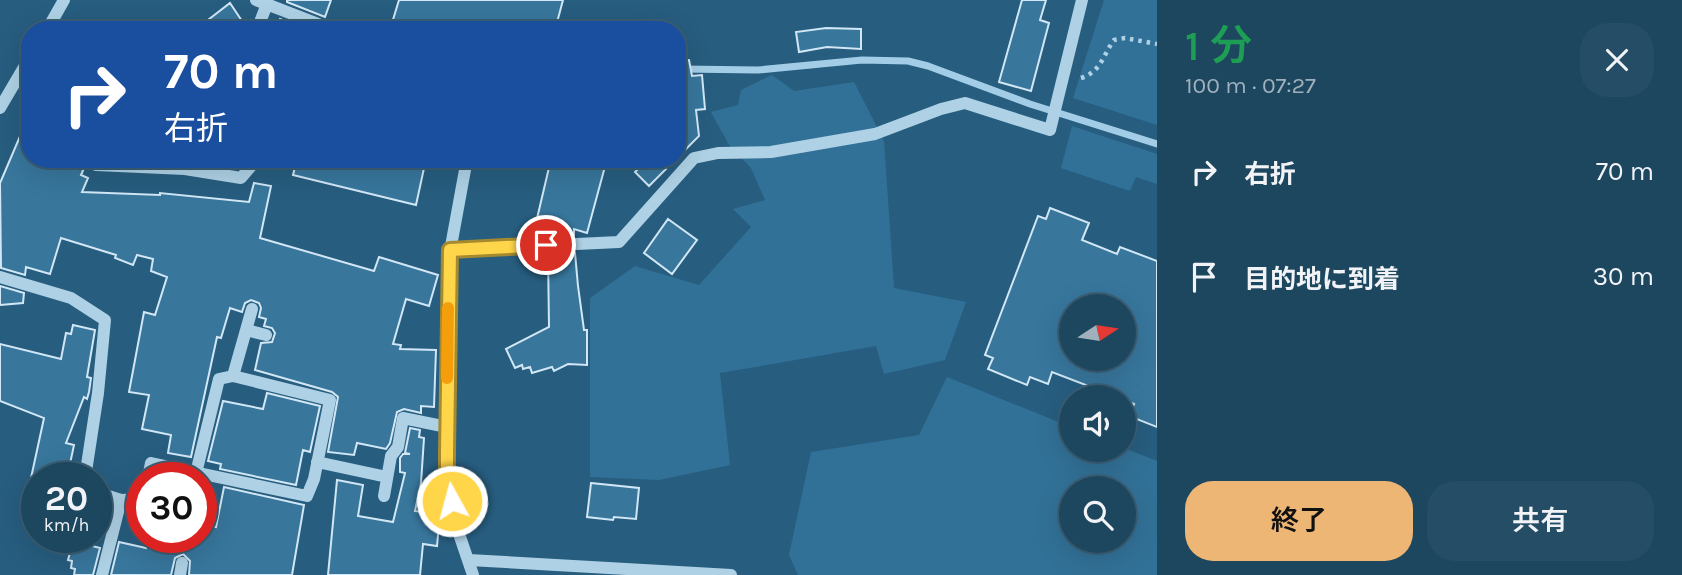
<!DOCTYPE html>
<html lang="ja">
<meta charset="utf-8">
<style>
body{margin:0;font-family:Karla,"Noto Sans JP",sans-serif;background:#254d65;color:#f1f3f6;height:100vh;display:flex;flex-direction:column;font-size:26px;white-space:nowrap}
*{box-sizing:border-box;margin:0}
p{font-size:23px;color:#a0b1bd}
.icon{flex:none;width:38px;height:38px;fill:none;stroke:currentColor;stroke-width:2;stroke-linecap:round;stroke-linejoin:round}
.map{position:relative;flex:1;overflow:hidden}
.panel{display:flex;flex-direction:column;background:#1d465f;width:525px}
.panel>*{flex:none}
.banner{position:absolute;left:21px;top:21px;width:665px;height:147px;border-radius:28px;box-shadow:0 7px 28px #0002,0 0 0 2px #3b5e74;background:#1a4fa0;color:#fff;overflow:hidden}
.needle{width:46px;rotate:78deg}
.fabs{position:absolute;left:1059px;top:294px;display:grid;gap:14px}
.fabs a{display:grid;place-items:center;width:77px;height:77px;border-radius:50%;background:#1d465f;box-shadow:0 7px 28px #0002,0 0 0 2px #3b5e74;font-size:35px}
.speed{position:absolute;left:21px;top:462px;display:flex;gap:14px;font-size:35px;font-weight:700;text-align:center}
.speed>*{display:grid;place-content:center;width:91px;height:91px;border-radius:50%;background:#1d465f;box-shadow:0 7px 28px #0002,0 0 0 2px #3b5e74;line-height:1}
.speed small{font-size:18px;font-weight:400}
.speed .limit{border:10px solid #d22;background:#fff;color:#111}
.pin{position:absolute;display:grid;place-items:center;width:60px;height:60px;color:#fff;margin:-30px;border:4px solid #fff;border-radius:50%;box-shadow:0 2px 7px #0007}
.me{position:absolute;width:77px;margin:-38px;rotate:353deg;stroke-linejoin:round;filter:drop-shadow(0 0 5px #0008)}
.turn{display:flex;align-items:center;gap:24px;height:147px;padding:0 28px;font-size:32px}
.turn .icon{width:91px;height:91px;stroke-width:2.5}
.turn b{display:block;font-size:49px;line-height:60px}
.round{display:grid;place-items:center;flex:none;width:74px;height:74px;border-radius:28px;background:#254d65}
.overview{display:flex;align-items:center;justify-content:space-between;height:119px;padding:0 28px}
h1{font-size:42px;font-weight:600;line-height:52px;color:#1e9e55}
.cta{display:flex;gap:14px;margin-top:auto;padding:14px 28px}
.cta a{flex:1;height:80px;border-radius:28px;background:#edb675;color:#111;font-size:28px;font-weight:600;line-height:80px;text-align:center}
.cta a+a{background:#254d65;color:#f1f3f6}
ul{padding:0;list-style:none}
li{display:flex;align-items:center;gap:21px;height:105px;padding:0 28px}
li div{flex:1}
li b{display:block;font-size:26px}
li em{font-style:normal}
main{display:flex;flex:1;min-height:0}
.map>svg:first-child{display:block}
.green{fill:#327197;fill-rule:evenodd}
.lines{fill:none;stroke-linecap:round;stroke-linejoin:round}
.stream{stroke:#a3cde6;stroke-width:7}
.building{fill:#38769c;stroke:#d1e7f5;stroke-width:2;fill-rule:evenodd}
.path{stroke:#aed1e5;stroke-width:4.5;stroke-dasharray:3.5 5;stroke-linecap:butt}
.minor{stroke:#aed1e5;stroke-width:12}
.route-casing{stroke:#a68a30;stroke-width:18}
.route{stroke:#ffd54a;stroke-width:12}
.slow{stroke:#f59e0b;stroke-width:12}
</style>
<main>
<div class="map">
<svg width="1157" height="575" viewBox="0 0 1157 575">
<rect width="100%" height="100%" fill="#275d7f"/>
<!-- green -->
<path class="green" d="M1104 0H1157V125L1073 98Z
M772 75 794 91 854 82 884 141 894 288 966 302 945 360 884 374 876 346 720 373 730 465 659 480 590 477V298L635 266 699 285 751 227 733 209 765 200 751 168 729 145 711 112 738 105 741 90Z
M1072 126 1157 154V184L1136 177 1130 191 1061 168Z
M947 377 1071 427V450H1124V448L1157 461V575H798L789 555 811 452 919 435ZM1124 488V541H1071V488Z"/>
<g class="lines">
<!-- stream -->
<path class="stream" d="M682 69 758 70 862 60 908 61 928 66 1030 104 1157 144"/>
</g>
<!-- building -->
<path class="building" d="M287 0H331L325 17 287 2Z
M399 0H563L555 30H438L422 25 421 30H413L392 23Z
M1022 0H1046L1040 20 1049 23 1031 91 999 82Z
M230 3 248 30H195Z
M280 19 309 30H276Z
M826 28 861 29V49L827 47 799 52 796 32Z
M689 60 692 76 702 75 705 109 696 110 699 136 677 158V61Z
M30 113V159H68L85 166 81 175 88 178 82 192 160 195V193L249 202 254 183 271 186 260 238 374 271 379 257 438 275 429 306 406 299 393 344 401 345 400 349 436 350 434 407 421 406V413L404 409 397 412 390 443 386 449 357 443 354 455 328 452 338 397 332 392 255 370 261 343 272 342 275 333 272 328 264 326 266 319 259 317 261 308 259 303 251 300 245 303 242 312 230 308 221 338 217 337 191 457 168 453 171 435 142 429 149 395 129 392 144 312 155 315 167 277 151 271 153 259 137 255 133 265 115 258 116 255 61 238 50 274 26 267 25 275 1 268 0 183Z
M297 159H426L416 205 293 175Z
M551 159H607L587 233 574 229V235L548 237V231L535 227Z
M648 159H656L666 169 649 186 635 172Z
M1050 208 1089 223 1082 240 1117 254 1120 247 1157 261V427L1129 416 1134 404 1124 400V397H1117L1052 372 1048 384 1030 377 1027 385 988 369 993 358 985 355 1038 216 1046 219ZM1071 306H1124V359H1071Z
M668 219 697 240 672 274 644 253Z
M575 253 578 286 584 330H587V365L568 364 554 371 552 367 532 373 530 367 523 369 522 365 515 368 506 349 549 327 548 254Z
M0 286 24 293 23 303 0 305Z
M73 325 95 330 87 377 91 378 89 392 87 399 84 397 66 443 74 445 67 478H31L44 418 0 401V344L61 359 66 333 71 334Z
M267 393 320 406 310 452 303 450 296 485 220 469 221 464 208 461 223 401 263 409Z
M410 428 420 430 419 437 424 438 421 483 415 511 440 513 437 546 423 544 420 575H328L337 480 363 485 358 516 393 522 405 473 400 472V458L403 454H410L405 453Z
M591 483 639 488 636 519 614 517 613 520 587 517Z
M224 487 304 505 292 575H189L190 561 183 554 175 558 171 575H111L119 542 146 548 147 537H201V524L216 527Z
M73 541 100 548 93 575H74L75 569 71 568 72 561 68 560Z"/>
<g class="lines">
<!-- path -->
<path class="path" d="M1081 78C1101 72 1103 55 1114 40L1125 38 1157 44"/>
<!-- minor -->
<path class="minor" d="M256 0 334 30
M47 30 64 0
M257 30 267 4
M0 108 30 57
M467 159 449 257 447 478 456 525 473 575
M96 165 185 169 241 178 257 159
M450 250 619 242 694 158 718 153 771 152 875 134 941 109 965 103 1050 130 1082 0
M0 277 71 298 105 320 98 393 85 478
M246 330 266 335
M317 462 387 477
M196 473 219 379 233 376 252 309
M148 478 151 463 307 496 314 479 330 400 233 376
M96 492 121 500 142 499
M384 496 391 456 398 447 403 418 447 427
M469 560 731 575
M102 575 121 500
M180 575 182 563"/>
</g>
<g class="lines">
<!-- route casing -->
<g class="route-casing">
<path id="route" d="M452 501 447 478V452L450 250 546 245"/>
</g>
<!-- route -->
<use href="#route" class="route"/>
<!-- slow -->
<path class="slow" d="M447 378 448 308"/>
</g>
</svg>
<div class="fabs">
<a><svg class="needle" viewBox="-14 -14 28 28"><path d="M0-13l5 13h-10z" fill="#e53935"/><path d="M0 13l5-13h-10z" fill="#a0b1bd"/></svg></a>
<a><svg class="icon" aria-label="sound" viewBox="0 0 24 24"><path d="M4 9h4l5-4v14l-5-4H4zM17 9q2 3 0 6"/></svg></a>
<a><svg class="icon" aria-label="search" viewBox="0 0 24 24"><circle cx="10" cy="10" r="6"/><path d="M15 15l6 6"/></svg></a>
</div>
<div class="speed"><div>20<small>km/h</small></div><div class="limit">30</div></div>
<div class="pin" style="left:546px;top:245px;background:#d93025"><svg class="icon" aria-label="arrive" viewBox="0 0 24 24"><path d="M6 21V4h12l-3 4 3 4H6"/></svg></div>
<svg class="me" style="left:452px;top:501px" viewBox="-20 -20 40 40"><circle r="17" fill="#ffd54a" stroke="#fff" stroke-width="3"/><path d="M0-11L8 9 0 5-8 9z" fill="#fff"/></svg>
<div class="banner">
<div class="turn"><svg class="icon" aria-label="right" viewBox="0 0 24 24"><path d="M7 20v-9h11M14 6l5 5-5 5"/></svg><div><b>70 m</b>右折</div></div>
</div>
</div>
<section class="panel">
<div class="overview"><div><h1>1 分</h1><p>100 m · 07:27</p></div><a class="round"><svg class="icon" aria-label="close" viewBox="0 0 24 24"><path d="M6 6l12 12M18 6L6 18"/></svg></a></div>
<ul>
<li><svg class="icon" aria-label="right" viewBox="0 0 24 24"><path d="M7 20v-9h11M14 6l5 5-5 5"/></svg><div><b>右折</b></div><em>70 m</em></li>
<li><svg class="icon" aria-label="arrive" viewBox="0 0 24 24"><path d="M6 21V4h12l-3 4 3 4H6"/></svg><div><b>目的地に到着</b></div><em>30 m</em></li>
</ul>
<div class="cta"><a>終了</a><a>共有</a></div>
</section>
</main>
